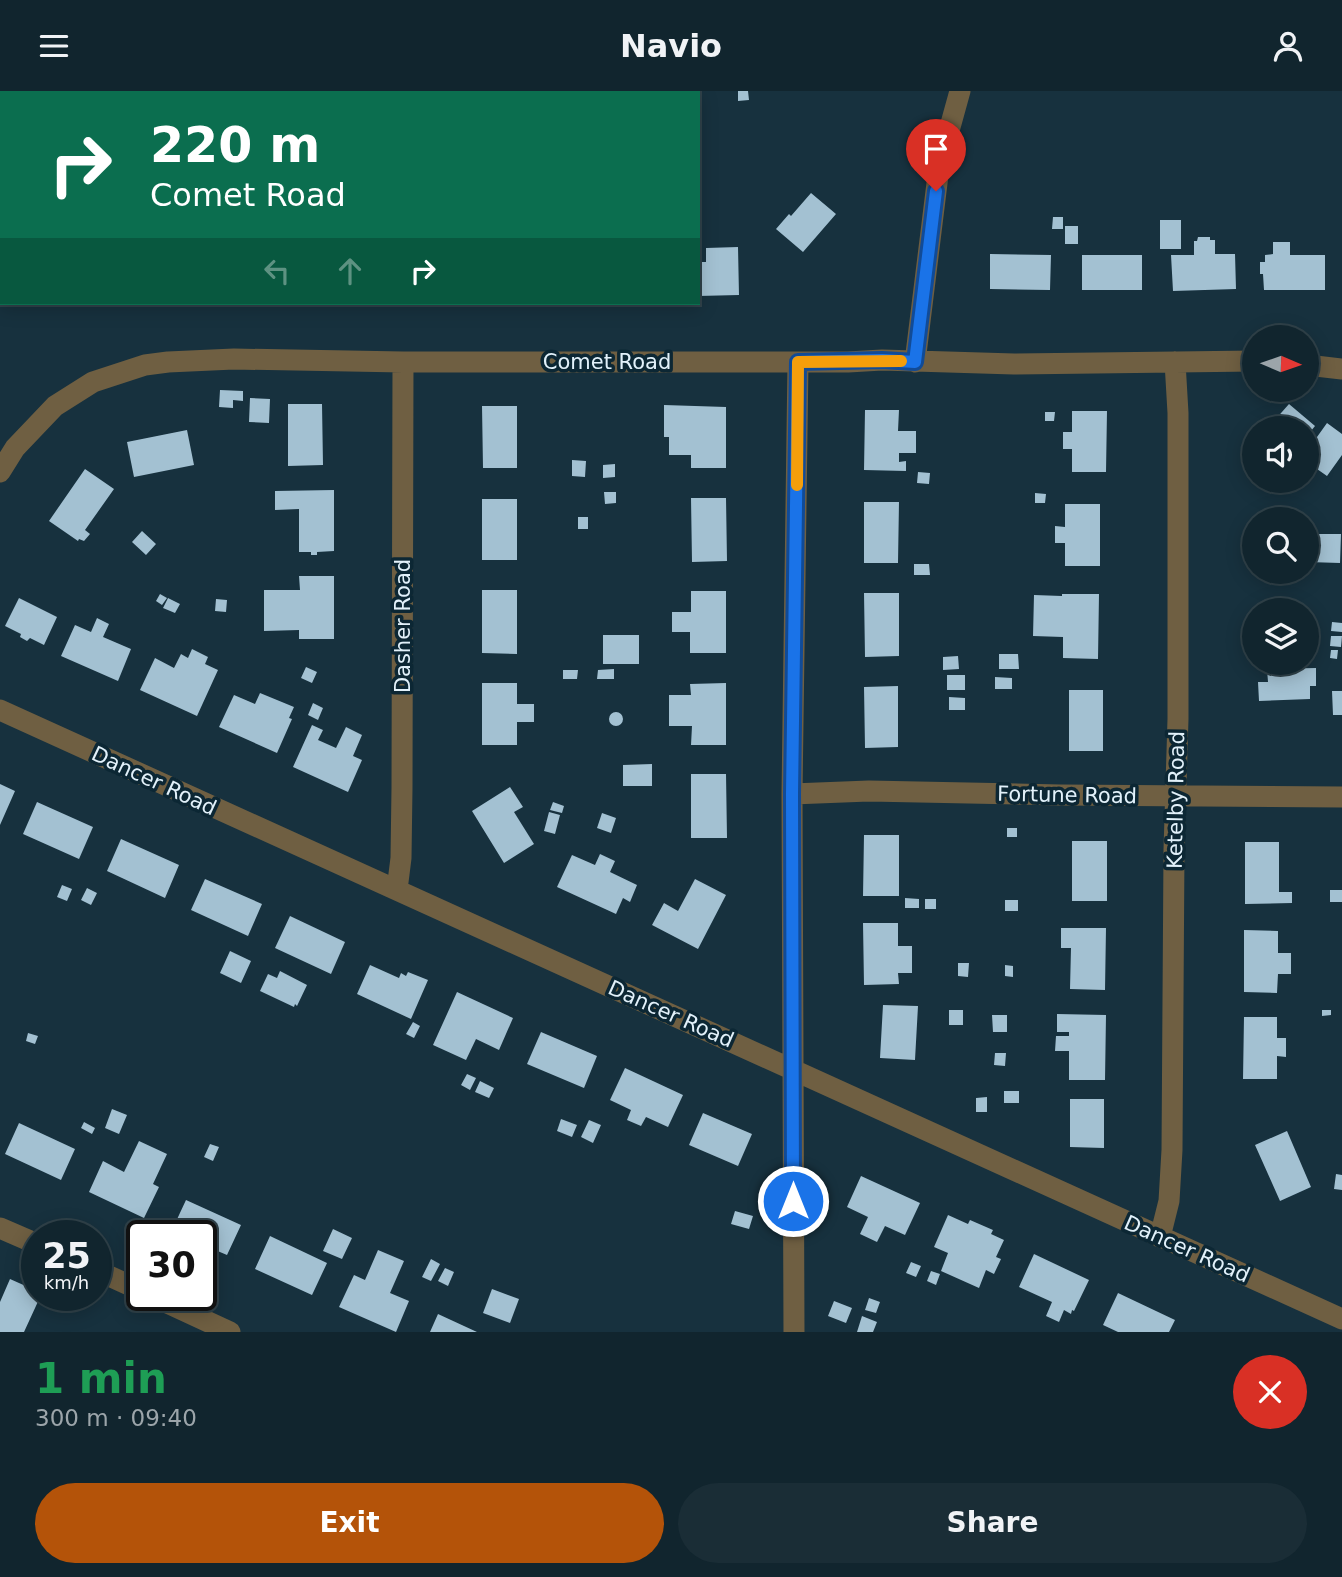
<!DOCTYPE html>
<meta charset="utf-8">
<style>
body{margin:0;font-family:"DejaVu Sans",sans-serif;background:#1a2d36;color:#f1f3f6;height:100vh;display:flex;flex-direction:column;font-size:26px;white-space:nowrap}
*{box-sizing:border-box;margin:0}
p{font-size:23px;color:#9ca5aa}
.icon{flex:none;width:38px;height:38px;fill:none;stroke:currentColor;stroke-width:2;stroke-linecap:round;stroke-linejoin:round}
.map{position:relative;height:1241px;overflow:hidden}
.details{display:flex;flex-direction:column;background:#11252e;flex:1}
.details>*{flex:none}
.top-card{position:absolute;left:0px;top:0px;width:700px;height:214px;box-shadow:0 4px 18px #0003,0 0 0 2px #30424a;background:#0b6e4f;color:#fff;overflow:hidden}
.needle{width:46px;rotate:92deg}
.tools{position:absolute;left:1242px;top:234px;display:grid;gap:14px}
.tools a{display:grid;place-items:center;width:77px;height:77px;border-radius:50%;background:#11252e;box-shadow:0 4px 18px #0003,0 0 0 2px #30424a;font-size:35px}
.speed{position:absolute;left:21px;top:1129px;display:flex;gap:14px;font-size:35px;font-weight:700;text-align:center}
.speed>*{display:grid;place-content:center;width:91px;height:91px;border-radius:50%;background:#11252e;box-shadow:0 4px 18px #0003,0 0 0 2px #30424a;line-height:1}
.speed small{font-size:18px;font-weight:400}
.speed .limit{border:4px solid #111;border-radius:10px;background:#fff;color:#111}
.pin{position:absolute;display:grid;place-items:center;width:60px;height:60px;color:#fff;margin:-72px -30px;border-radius:50% 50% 50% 0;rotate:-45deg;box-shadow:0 0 7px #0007}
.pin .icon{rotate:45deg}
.me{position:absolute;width:77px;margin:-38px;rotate:0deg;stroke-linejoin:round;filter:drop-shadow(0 0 5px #0008)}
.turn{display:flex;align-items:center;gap:24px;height:147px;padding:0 35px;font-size:32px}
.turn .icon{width:91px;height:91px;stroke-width:2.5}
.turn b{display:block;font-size:49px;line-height:60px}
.lanes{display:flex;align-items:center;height:66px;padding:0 35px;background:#0003;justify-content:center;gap:35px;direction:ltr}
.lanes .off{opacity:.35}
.round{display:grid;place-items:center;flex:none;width:74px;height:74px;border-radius:37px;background:#1a2d36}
.head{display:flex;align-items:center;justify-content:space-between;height:119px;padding:0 35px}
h1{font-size:42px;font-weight:800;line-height:52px;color:#1e9e55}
.cta{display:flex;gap:14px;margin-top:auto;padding:14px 35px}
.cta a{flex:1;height:80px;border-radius:42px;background:#b45309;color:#fff;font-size:28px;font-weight:800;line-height:80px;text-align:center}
.cta a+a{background:#1a2d36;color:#f1f3f6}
header{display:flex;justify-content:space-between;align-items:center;height:91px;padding:0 35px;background:#11252e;font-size:32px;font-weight:800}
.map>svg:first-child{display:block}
.building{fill:#a3c1d2}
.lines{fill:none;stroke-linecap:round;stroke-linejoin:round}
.minor{stroke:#6f5f42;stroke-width:21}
.route-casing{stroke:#114b97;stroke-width:18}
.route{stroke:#1a73e8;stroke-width:12}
.slow{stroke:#f59e0b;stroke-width:12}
.labels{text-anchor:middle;stroke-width:7;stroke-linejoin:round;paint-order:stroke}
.street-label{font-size:21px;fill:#e2f1fa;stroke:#0c2734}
</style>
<header><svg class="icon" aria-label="menu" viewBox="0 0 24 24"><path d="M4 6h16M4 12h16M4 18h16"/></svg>Navio<svg class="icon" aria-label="person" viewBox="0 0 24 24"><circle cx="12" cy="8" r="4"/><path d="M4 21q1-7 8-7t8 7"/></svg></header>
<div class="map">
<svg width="1342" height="1241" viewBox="0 0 1342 1241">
<rect width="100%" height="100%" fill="#17313e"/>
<!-- building -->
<path class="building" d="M738 0H748L749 9 738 10Z
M811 102 836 123 803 161 776 138 789 123 791 125Z
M1053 126H1063V138H1052Z
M1160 129H1181V158H1160Z
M1065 135H1078V153H1065Z
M1198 146H1210V149H1215V163H1235L1236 198 1173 200 1171 164H1194V150H1197Z
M1273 151H1290V164H1325V199H1264L1263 183H1260V171H1265V164L1273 163Z
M738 156 739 204 698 205V171H706V157Z
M990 163 1051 164 1050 199 990 198Z
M1082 164H1142V199H1082Z
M220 299 243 300V310L233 309V317L219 316Z
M250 307 270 308 269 332 249 331Z
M288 313H322L323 374 288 375Z
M1289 313 1315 335 1307 345V338H1267Z
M664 314 726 316V377H691V364H669V346H664Z
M482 315H517V377H483Z
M865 319H899L898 340H916V362H899V371L906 370V380L864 379Z
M1072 320H1107L1106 381H1072V358H1063V341H1072Z
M1045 321H1055L1054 330H1045Z
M1327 332 1342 343V364L1327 385 1307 371V360Z
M187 339 194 374 134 386 127 351Z
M1255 352V368L1247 361Z
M572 369 586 370 585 386 572 385Z
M615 373V386L603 387V374Z
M85 378 114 398 85 439 90 443 84 450 79 448 78 450 49 430Z
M918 381 930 382 929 393 917 392Z
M334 399V460L317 461V464H311V461H299V418L275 419V400Z
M604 401H616V412L605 413Z
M1035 402 1046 403 1045 412H1035Z
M691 407H726L727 470 692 471Z
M482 408H517V469H482Z
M864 411H899L898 472H864Z
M1065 413H1100V475H1065V452H1055V435L1065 436Z
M578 426H588V438H578Z
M142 440 156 453 146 464 132 451Z
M1309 443H1341L1340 472 1308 471Z
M914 473H929L930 484H914Z
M299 485H334V548H299V539L264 540V499H300Z
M482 499H517V563L482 562Z
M691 500H726V562H690V541H672V521H691Z
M864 502H899V565L865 566Z
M160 503 167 507 162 514 156 510Z
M1062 503H1099L1098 568 1063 567V546L1033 545 1034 504 1062 505Z
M19 507 57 526 44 554 30 547 27 550 20 546 21 543 5 535Z
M168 507 180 513 175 522 163 517Z
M216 508 227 509 226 521 215 520Z
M1274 509H1297V520H1274Z
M97 527 109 533 103 546 131 558 118 590 61 565 75 534 91 541Z
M1332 531 1342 532V541L1331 540Z
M603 544H639V573H603Z
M1331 545H1342L1341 556 1330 555Z
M192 558 208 566 205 573 218 579 197 625 140 599 155 567 174 577 181 563 188 567Z
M1331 559H1338L1337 568 1330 567Z
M999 563H1018L1019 578H999Z
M958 565 959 578 943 579V566Z
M306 576 317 581 312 592 301 587Z
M1316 577V595H1310V608L1259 610 1258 591H1268L1267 578Z
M614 578V588H597L598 579Z
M563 579H578L577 588H563Z
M947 584H965V599H947Z
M995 586 1012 587V598H995Z
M482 592H517V613H534V631H517V654H482Z
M726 592V654H691L692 635H669V604H691L690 593Z
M898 595V656L865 657 864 596Z
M1069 599H1103V660H1069Z
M1332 600H1342V624H1333Z
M260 602 294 616 289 627 292 628 277 662 219 636 234 604 255 613Z
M949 606 965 607V619H949Z
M313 612 323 617 318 629 308 624Z
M609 628a7 7 0 1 1 14 0a7 7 0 1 1-14 0Z
M312 634 323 639 318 649 336 657 346 636 362 644 353 665 362 669 348 701 293 676Z
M652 673V695H623V674Z
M691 683H726L727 747H691Z
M0 693 15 700 0 734Z
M510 696 523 716 514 721 534 753 504 772 472 720Z
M37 711 93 736 79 768 23 743Z
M553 711 564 715 562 722 550 719Z
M549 721 560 724 555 743 544 740Z
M602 722 616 727 611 742 597 737Z
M1007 737H1017V746H1007Z
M864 744H899V805H863Z
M121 748 179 774 165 807 107 780Z
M1072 750H1107V810H1072Z
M1245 751H1279V801H1292V812L1245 813Z
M600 763 615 770 610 781 637 794 630 811 623 807 616 823 557 796 572 764 595 774Z
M205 788 262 813 248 845 191 819Z
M695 788 726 804 698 858 652 834 664 812 678 820Z
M62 794 72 798 67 810 57 806Z
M87 797 97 802 91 814 81 809Z
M1330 799H1342V811H1330Z
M905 807 919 808V817H905Z
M925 808H936V818H925Z
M1005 809H1018V820H1005Z
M290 825 345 851 331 883 275 857Z
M863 832H898V855H912V882H898L899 893 864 894Z
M1061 837H1106L1105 899 1070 898 1071 857H1061Z
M1244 839 1278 840V862H1291V883H1278L1277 902 1244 901Z
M230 860 251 870 241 892 220 882Z
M958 872H969L968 886 958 885Z
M370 874 399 887 401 882 406 885 408 881 428 889 411 928 357 903Z
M1005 874 1013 875V886L1005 885Z
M280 880 307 894 297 915 295 913 294 916 260 900 268 883 277 887Z
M457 901 513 927 499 959 476 948 466 969 433 954Z
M883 914 918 915 915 969 880 967Z
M949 919H963V934H949Z
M1322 919H1331V924L1322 925Z
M1057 923 1106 924 1105 989H1069V960H1055L1056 945H1069V941H1057Z
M992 924H1007V941H993Z
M1244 926H1277V947H1286V966L1277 965V988H1243Z
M413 931 420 935 414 947 406 943Z
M541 941 597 965 584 997 527 973Z
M28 942 38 945 35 953 26 950Z
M995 962H1006L1005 975 994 974Z
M625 977 683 1004 668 1036 646 1026 641 1035 627 1029 631 1019 610 1009Z
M467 983 476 987 470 999 461 994Z
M480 990 494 997 489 1007 475 1001Z
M1004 1000H1019V1012H1004Z
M987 1006V1021H976V1007Z
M1070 1008H1104V1057L1070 1056Z
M112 1018 127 1024 119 1043 105 1037Z
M703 1022 752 1043 738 1075 689 1054Z
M561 1028 577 1034 572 1046 557 1040Z
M589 1029 601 1034 593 1052 581 1046Z
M84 1031 95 1037 92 1043 81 1037Z
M19 1032 75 1058 61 1089 5 1063Z
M1287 1040 1311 1096 1280 1110 1255 1054Z
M139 1050 167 1063 153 1093 159 1096 144 1127 89 1101 103 1070 124 1081Z
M210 1053 219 1056 213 1070 204 1066Z
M1336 1083 1342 1084V1099L1334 1098Z
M861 1085 920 1112 905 1144 885 1135 877 1151 860 1143 868 1126 847 1116Z
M186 1109 241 1134 227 1164 201 1153V1144H184L172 1139Z
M735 1120 753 1125 749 1138 731 1133Z
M948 1124 968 1133 970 1129 993 1139 991 1143 1004 1149 996 1166 1001 1168 994 1183 986 1179 979 1197 941 1180 948 1162 934 1156Z
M333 1138 352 1147 342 1168 323 1160Z
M270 1145 327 1172 312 1204 255 1178Z
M378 1159 404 1170 390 1202 409 1210 396 1241 339 1216 354 1184 365 1189Z
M1034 1163 1089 1189 1074 1220 1072 1219 1071 1223 1064 1219 1059 1231 1046 1225 1052 1211 1019 1196Z
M431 1168 440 1173 431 1190 422 1186Z
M911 1171 921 1175 916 1186 906 1182Z
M445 1177 454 1181 448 1195 438 1190Z
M931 1180 940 1183 936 1194 927 1190Z
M10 1188 37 1200V1204H41L24 1241H0V1211Z
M492 1198 519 1208 510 1232 483 1222Z
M1118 1202 1175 1229 1169 1241H1118L1103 1234Z
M869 1207 880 1211 876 1222 865 1219Z
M834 1210 852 1217 846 1232 828 1225Z
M438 1223 477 1241H430Z
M862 1225 877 1231 873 1241H857Z"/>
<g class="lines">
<!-- minor -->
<path class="minor" d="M915 271 939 76 960 0
M1307 274 1342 278
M0 381 15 357 55 315 93 291 145 274 168 271 234 268 403 271H848L882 269 1014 273 1255 270
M0 619 1342 1228
M792 703 869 700 1060 704 1342 706
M397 799 401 767 402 697 403 271
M0 1137 37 1153
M1160 1146 1169 1110 1172 1059 1174 759 1178 628V322L1175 271
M96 1179 142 1200
M150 1204 230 1241
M794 1241 792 703 798 271"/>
</g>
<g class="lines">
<!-- route casing -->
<g class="route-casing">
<path id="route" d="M793 1110 792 703 798 271 882 269 915 271 936 100"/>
</g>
<!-- route -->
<use href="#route" class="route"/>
<!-- slow -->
<path class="slow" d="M797 394 798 271 901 270"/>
</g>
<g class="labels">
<!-- street labels -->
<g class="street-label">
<text x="607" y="278">Comet Road</text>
<text transform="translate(403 535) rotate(-90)" y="7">Dasher Road</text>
<text transform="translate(154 690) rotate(25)" y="7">Dancer Road</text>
<text transform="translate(1067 704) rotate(1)" y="7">Fortune Road</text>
<text transform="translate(1176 709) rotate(-89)" y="7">Ketelby Road</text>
<text transform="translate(671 923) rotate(24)" y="7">Dancer Road</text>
<text transform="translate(1187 1158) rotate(24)" y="7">Dancer Road</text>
</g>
</g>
</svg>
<div class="tools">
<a><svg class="needle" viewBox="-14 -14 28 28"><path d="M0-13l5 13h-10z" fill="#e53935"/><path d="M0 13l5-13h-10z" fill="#9ca5aa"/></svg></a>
<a><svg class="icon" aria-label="sound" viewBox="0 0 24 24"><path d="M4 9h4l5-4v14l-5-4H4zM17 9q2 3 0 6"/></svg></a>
<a><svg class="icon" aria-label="search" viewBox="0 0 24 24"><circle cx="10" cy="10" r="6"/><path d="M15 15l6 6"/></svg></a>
<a><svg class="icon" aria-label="layers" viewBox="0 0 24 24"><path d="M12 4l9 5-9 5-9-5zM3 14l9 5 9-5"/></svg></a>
</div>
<div class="speed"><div>25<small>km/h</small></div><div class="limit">30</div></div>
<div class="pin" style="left:936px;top:100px;background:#d93025"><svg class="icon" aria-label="arrive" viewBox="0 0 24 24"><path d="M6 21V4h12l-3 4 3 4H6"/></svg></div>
<svg class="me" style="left:793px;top:1110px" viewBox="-20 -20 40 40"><circle r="17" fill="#1a73e8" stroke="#fff" stroke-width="3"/><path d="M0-11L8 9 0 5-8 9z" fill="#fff"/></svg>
<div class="top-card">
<div class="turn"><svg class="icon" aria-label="right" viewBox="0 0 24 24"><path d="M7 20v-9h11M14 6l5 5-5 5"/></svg><div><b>220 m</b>Comet Road</div></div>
<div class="lanes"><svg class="icon off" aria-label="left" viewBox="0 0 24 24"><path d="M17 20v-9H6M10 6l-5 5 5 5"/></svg><svg class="icon off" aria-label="ahead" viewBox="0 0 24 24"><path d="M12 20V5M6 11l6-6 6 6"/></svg><svg class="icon" aria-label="right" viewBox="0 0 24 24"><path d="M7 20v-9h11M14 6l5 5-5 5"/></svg></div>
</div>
</div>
<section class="details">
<div class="head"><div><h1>1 min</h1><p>300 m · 09:40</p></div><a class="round" style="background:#d93025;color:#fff"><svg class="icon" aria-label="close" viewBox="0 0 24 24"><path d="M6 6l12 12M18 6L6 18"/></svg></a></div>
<div class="cta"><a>Exit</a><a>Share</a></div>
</section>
